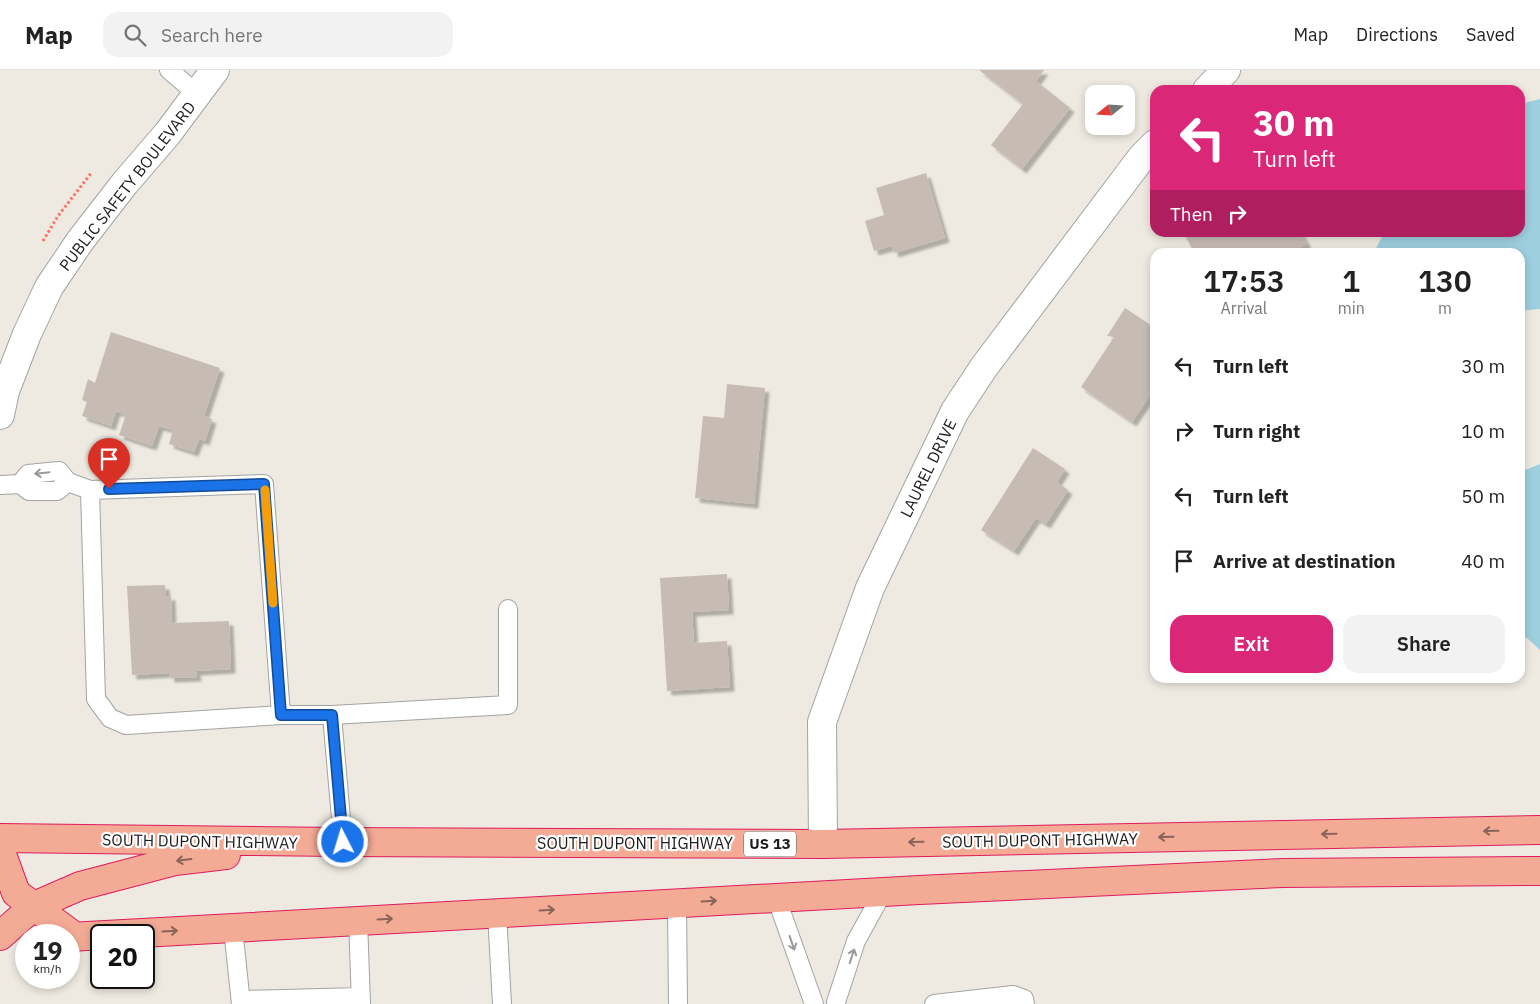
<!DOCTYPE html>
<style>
body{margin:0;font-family:"IBM Plex Sans",sans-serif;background:#f2f2f2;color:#222;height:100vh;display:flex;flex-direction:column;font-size:19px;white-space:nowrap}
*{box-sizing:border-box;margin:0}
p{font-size:16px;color:#767676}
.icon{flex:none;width:28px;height:28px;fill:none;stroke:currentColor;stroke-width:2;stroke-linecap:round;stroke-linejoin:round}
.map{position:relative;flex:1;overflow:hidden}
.side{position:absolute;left:1150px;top:178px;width:375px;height:435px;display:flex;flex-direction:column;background:#fff;border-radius:15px;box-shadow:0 2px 8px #0003}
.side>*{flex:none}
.top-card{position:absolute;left:1150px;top:15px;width:375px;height:152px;border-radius:15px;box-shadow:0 2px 8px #0003;background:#db2777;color:#fff;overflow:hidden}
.needle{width:32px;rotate:252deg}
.buttons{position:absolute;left:1085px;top:15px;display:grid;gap:10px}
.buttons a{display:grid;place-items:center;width:50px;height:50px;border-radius:10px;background:#fff;box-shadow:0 2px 8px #0003;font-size:25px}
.speed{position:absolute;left:15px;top:854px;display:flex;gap:10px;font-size:25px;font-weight:700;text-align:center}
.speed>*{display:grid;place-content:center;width:65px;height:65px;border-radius:50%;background:#fff;box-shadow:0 2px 8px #0003;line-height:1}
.speed small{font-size:12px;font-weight:400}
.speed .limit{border:2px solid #111;border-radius:8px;background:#fff;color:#111}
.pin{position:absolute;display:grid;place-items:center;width:42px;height:42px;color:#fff;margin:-51px -21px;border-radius:50% 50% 50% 0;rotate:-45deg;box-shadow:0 0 5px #0007}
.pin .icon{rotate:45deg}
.me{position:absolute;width:55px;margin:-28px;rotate:355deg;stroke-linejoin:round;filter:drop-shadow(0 0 4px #0008)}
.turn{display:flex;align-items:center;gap:18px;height:105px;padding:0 20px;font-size:22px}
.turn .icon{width:65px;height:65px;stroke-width:2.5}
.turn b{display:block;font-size:35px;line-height:42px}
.then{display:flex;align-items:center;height:48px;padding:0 20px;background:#0003;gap:10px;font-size:19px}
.eta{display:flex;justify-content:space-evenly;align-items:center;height:85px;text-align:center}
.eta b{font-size:30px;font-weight:600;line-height:35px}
.primary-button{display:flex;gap:10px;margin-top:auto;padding:10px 20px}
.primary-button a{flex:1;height:58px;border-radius:15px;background:#db2777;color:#fff;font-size:20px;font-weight:600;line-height:58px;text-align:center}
.primary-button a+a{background:#f2f2f2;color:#222}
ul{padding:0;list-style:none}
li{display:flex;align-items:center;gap:15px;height:65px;padding:0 20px}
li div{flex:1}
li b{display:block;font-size:19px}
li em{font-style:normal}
header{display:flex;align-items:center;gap:30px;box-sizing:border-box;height:70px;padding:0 25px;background:#fff;border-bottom:1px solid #e0e0e0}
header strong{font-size:24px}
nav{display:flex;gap:28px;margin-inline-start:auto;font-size:18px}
.search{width:350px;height:45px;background:#f2f2f2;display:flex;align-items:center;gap:12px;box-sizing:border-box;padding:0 18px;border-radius:15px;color:#767676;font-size:19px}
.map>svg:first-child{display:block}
.water{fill:#9ecfde}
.building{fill:#c6bcb4;filter:url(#shadow)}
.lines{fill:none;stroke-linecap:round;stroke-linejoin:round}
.service-casing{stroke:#a3a3a3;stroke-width:20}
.minor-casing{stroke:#a3a3a3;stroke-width:30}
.trunk-casing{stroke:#df1b5d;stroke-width:30}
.path{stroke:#ff7261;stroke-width:3;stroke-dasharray:2.5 2.5;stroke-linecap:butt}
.service{stroke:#fff;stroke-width:18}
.minor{stroke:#fff;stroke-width:28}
.trunk{stroke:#f4ab96;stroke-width:28}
.oneway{stroke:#999}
.oneway2{stroke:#886459}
.route-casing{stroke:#114b97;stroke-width:12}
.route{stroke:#1a73e8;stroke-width:9}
.slow{stroke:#f59e0b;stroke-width:9}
.labels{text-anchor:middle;stroke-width:4.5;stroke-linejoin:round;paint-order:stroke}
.shield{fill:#fff;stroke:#606060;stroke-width:1}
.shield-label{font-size:15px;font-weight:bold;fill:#1c1c1c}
.street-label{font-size:16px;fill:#1c1c1c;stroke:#fff}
</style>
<header>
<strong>Map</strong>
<div class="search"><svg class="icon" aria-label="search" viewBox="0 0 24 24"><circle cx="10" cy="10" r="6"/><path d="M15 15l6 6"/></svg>Search here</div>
<nav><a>Map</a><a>Directions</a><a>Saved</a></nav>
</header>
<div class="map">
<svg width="1540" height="934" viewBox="0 0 1540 934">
<defs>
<filter id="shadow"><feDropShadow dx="4.5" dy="4.5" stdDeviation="1" flood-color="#0004"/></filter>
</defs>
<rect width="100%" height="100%" fill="#eeeae1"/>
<!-- water -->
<path class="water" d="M1540 29V239L1520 241V182H1374L1384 163 1520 162V34Z
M1540 394V580L1527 568 1520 567V402Z"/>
<!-- building -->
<path class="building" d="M979 0H1044L1036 11 1070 38 1022 99 991 75 1023 34Z
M926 103 945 168 894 183 892 176 874 181 865 151 884 145 876 118Z
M1183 162H1300L1307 174 1293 182H1194Z
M1125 238 1155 258V318L1132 352 1081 317 1114 267 1107 266Z
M111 262 220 298 204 346 212 349 205 371 199 369 194 382 169 374 173 360 159 356 152 376 119 365 126 345 116 341 111 356 82 346 87 332 82 330 88 309 95 313Z
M727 314 765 318 754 434 695 428 703 346 724 348Z
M1033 378 1065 399 1057 412 1068 420 1046 454 1036 448 1014 481 981 460Z
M727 504 729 540 692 542 694 573 727 571 730 617 667 621 660 508Z
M165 515 166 526H171L172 553 229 551 231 599 196 601 197 607 170 608 169 603 132 605 127 516Z"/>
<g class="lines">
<!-- service casing -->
<g class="service-casing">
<path id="service" d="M169 0 197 24
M68 412 90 420 264 414 281 645H332L343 772
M0 415 20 414 28 404 59 401 68 412 57 421H29L20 414
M90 420 96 629 110 648 126 655 281 645
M332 645 508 635V539
M776 827 814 934
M677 833 678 934
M497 843 502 934
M358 850 361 934
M233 858 241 934
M241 930 361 927
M836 932 856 871 883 822
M934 934 1013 925 1024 929 1025 934"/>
</g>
<!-- minor casing -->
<g class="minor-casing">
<path id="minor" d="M1207 20 1226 0
M0 345 5 321 27 264 49 217 80 171 125 113 168 63 215 0
M823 774 822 652 870 518 955 341 984 297 1142 87 1155 74"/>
</g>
<!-- trunk casing -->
<g class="trunk-casing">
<path id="trunk" d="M0 768 337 772 823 774 1540 760
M0 779 16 823 74 866
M0 866 34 836 80 816 175 791 226 785
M69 867 919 820 1283 803 1540 801"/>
</g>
<!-- path -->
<path class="path" d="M43 171 58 146 92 102"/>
<!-- service -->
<use href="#service" class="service"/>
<!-- minor -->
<use href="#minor" class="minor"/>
<!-- trunk -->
<use href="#trunk" class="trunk"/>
</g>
<!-- one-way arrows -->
<defs><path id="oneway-shaft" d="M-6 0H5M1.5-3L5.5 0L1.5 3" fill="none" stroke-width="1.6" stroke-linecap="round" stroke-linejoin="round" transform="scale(1.25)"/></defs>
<g class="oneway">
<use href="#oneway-shaft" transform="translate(42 403) rotate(174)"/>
<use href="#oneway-shaft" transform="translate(792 873) rotate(71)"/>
<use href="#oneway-shaft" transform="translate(852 886) rotate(-72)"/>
</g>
<g class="oneway2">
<use href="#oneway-shaft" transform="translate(1491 761) rotate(179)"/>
<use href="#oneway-shaft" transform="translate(1329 764) rotate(179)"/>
<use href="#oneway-shaft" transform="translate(1166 767) rotate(179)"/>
<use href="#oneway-shaft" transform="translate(916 772) rotate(179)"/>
<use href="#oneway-shaft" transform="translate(184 790) rotate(173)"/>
<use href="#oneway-shaft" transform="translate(709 831) rotate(-3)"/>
<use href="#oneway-shaft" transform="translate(547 840) rotate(-3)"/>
<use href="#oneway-shaft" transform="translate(385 849) rotate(-3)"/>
<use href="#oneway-shaft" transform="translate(170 861) rotate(-3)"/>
</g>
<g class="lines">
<!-- route casing -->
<g class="route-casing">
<path id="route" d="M109 419 264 414 281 645H332L343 772"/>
</g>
<!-- route -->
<use href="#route" class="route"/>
<!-- slow -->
<path class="slow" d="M265 420 273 533"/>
</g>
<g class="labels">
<!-- shield labels -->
<rect class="shield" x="744" y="761.5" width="52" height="25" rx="4"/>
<g class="shield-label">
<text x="770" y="779">US 13</text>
</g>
<!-- street labels -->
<g class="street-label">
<text transform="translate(127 116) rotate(-52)" y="6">PUBLIC SAFETY BOULEVARD</text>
<text transform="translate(928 398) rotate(-64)" y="6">LAUREL DRIVE</text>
<text transform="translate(1040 770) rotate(-1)" y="6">SOUTH DUPONT HIGHWAY</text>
<text transform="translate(200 771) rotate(1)" y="6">SOUTH DUPONT HIGHWAY</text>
<text x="635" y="779">SOUTH DUPONT HIGHWAY</text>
</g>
</g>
</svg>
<div class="buttons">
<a><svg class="needle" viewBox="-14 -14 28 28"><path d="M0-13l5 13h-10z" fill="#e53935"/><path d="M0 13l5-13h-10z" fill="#767676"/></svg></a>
</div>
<div class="speed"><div>19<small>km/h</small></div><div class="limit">20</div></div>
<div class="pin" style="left:109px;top:419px;background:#d93025"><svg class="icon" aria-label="arrive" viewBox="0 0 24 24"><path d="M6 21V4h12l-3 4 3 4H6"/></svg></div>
<svg class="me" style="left:343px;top:772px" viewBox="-20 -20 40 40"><circle r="17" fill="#1a73e8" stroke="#fff" stroke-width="3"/><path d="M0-11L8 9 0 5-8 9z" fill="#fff"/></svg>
<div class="top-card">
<div class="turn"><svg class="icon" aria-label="left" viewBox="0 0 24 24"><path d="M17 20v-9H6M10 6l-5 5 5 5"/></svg><div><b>30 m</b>Turn left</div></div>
<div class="then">Then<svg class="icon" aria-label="right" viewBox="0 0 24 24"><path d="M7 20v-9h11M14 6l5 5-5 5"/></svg></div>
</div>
<section class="side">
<div class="eta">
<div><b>17:53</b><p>Arrival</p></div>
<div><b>1</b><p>min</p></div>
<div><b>130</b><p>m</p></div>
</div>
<ul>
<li><svg class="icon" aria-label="left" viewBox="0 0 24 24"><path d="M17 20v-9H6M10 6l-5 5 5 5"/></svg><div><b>Turn left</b></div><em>30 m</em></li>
<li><svg class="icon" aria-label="right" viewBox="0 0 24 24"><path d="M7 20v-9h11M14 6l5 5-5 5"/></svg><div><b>Turn right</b></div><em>10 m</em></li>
<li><svg class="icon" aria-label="left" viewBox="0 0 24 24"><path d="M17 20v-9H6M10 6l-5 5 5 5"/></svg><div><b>Turn left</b></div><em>50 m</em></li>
<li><svg class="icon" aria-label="arrive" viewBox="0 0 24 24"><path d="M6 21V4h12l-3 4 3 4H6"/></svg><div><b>Arrive at destination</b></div><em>40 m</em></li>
</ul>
<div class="primary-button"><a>Exit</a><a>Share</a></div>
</section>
</div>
